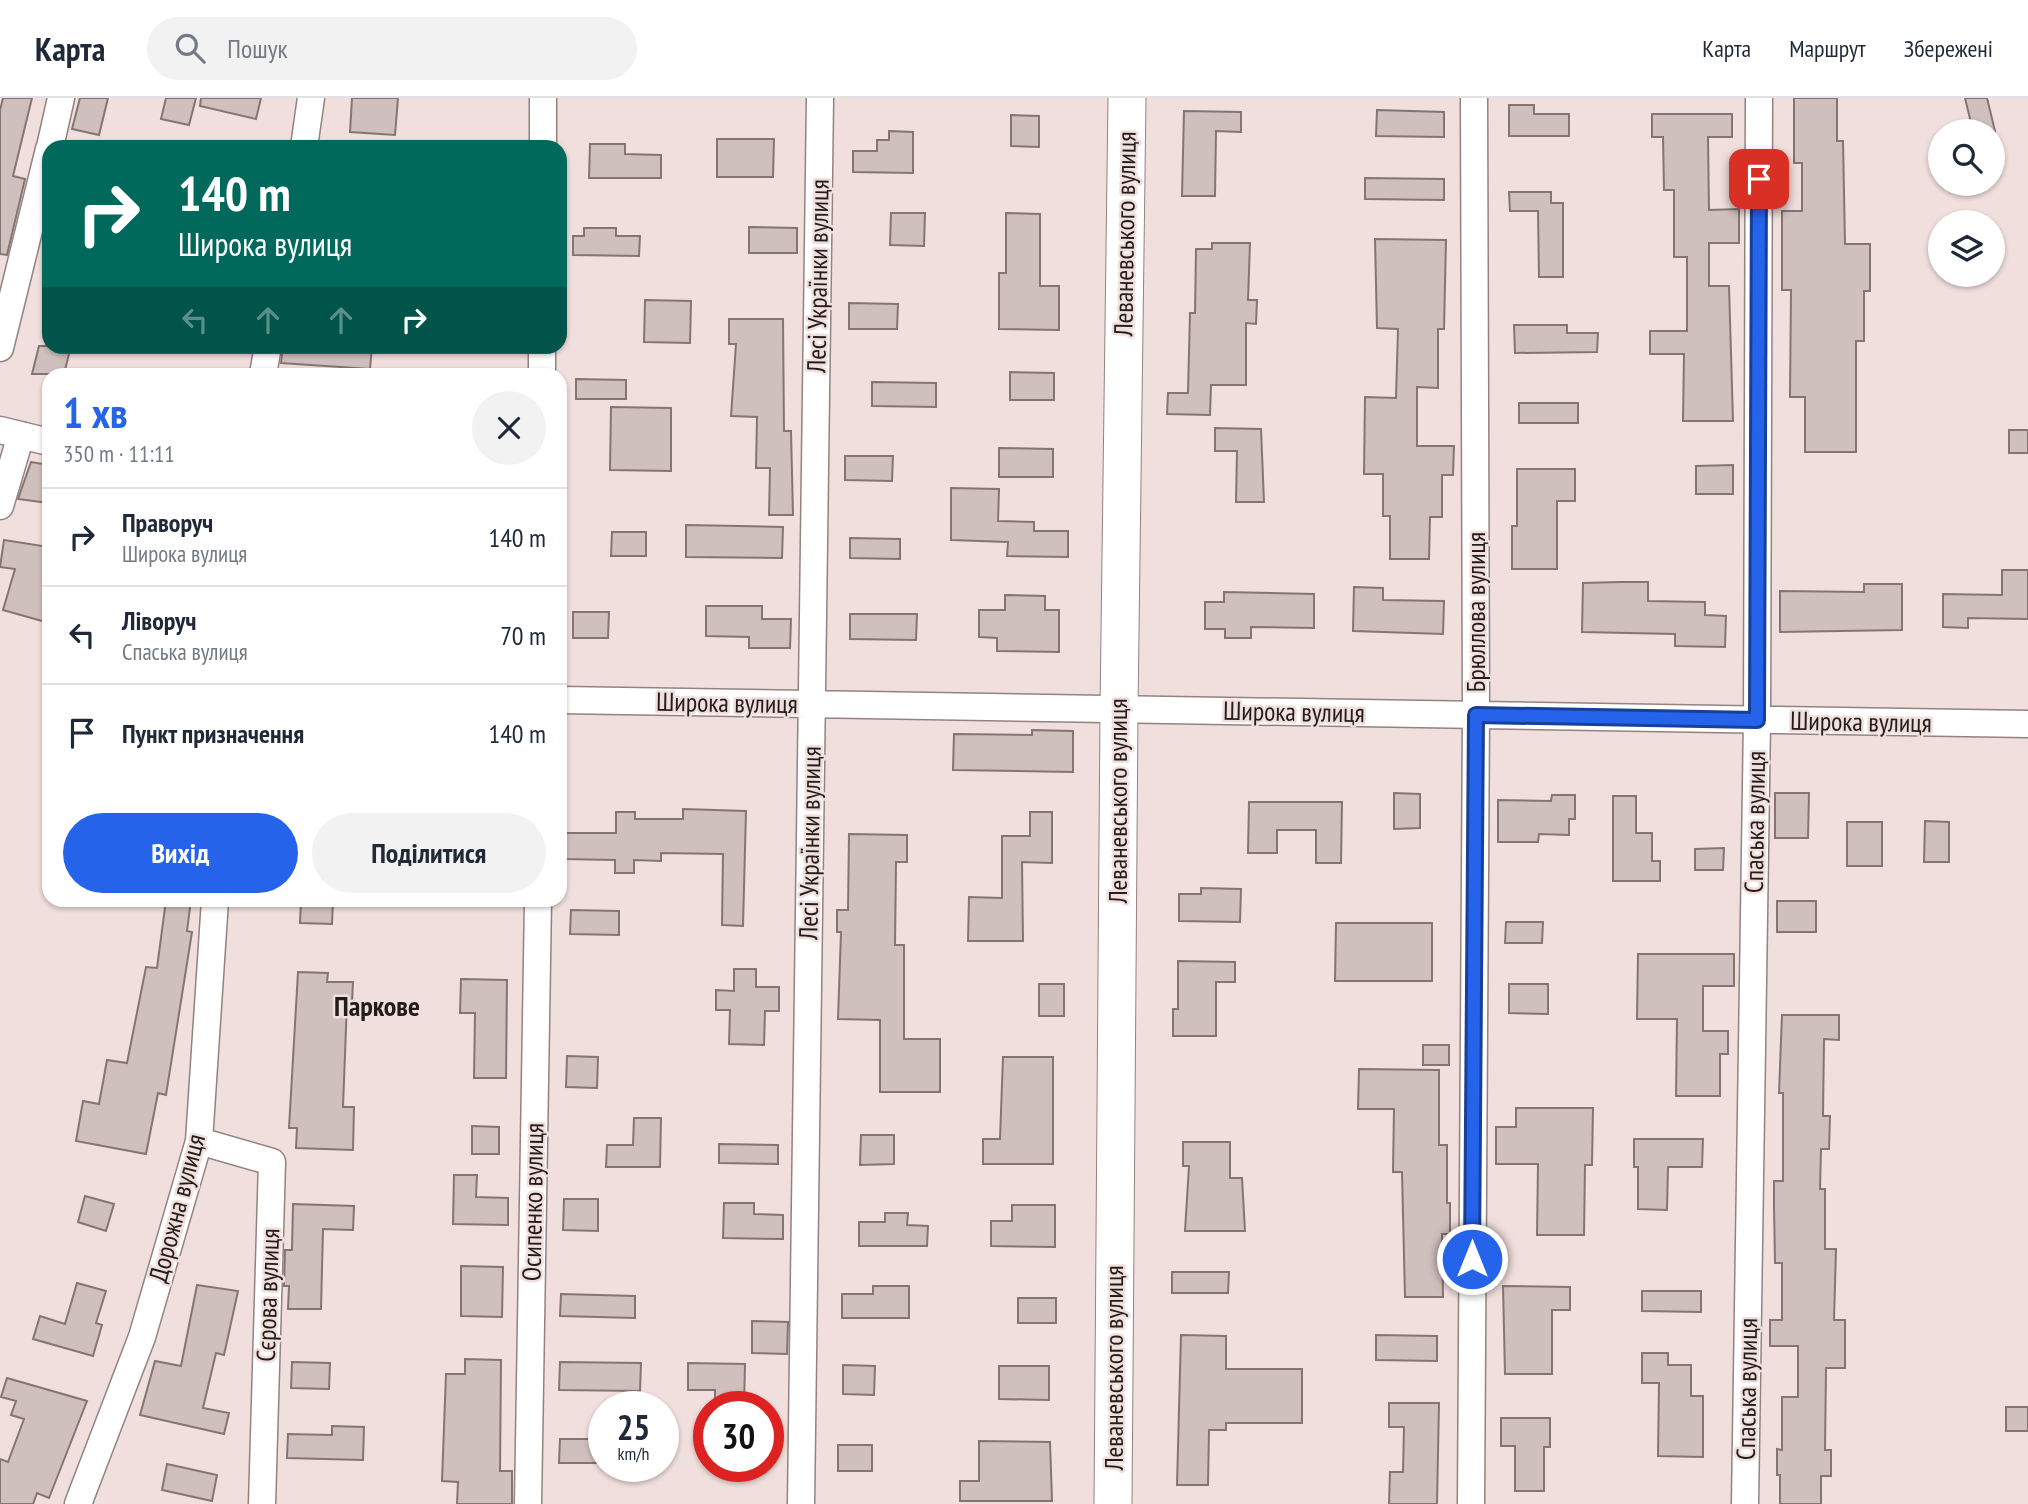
<!DOCTYPE html>
<html lang="uk">
<meta charset="utf-8">
<style>
body{margin:0;font-family:"PT Sans Narrow",sans-serif;background:#f2f2f3;color:#1f2937;height:100vh;display:flex;flex-direction:column;font-size:26px;white-space:nowrap}
*{box-sizing:border-box;margin:0}
p{font-size:23px;color:#747a83}
.icon{flex:none;width:38px;height:38px;fill:none;stroke:currentColor;stroke-width:2;stroke-linecap:round;stroke-linejoin:round}
.map{position:relative;flex:1;overflow:hidden}
.drawer{position:absolute;left:42px;top:270px;width:525px;height:539px;display:flex;flex-direction:column;background:#fff;border-radius:21px;box-shadow:0 2px 5px #0004}
.drawer>*{flex:none}
.guide{position:absolute;left:42px;top:42px;width:525px;height:214px;border-radius:21px;box-shadow:0 2px 5px #0004;background:#00695c;color:#fff;overflow:hidden}
.buttons{position:absolute;left:1928px;top:21px;display:grid;gap:14px}
.buttons a{display:grid;place-items:center;width:77px;height:77px;border-radius:50%;background:#fff;box-shadow:0 2px 5px #0004;font-size:35px}
.speed{position:absolute;left:588px;top:1293px;display:flex;gap:14px;font-size:35px;font-weight:700;text-align:center}
.speed>*{display:grid;place-content:center;width:91px;height:91px;border-radius:50%;background:#fff;box-shadow:0 2px 5px #0004;line-height:1}
.speed small{font-size:18px;font-weight:400}
.speed .limit{border:10px solid #d22;background:#fff;color:#111}
.pin{position:absolute;display:grid;place-items:center;width:60px;height:60px;color:#fff;margin:-30px;border-radius:14px;box-shadow:0 4px 10px #0006}
.me{position:absolute;width:77px;margin:-38px;rotate:0deg;stroke-linejoin:round;filter:drop-shadow(0 0 5px #0008)}
.turn{display:flex;align-items:center;gap:24px;height:147px;padding:0 21px;font-size:32px}
.turn .icon{width:91px;height:91px;stroke-width:2.5}
.turn b{display:block;font-size:49px;line-height:60px}
.lanes{display:flex;align-items:center;height:66px;padding:0 21px;background:#0003;justify-content:center;gap:35px;direction:ltr}
.lanes .off{opacity:.35}
.round{display:grid;place-items:center;flex:none;width:74px;height:74px;border-radius:37px;background:#f2f2f3}
.summary{display:flex;align-items:center;justify-content:space-between;height:119px;padding:0 21px}
h1{font-size:42px;font-weight:700;line-height:52px;color:#2563eb}
.action{display:flex;gap:14px;margin-top:auto;padding:14px 21px}
.action a{flex:1;height:80px;border-radius:42px;background:#2563eb;color:#fff;font-size:28px;font-weight:700;line-height:80px;text-align:center}
.action a+a{background:#f2f2f3;color:#1f2937}
ul{padding:0;list-style:none}
li{display:flex;align-items:center;gap:21px;height:98px;padding:0 21px;border-top:2px solid #e0e1e3}
li div{flex:1}
li b{display:block;font-size:26px}
li em{font-style:normal}
header{display:flex;align-items:center;gap:42px;box-sizing:border-box;height:98px;padding:0 35px;background:#fff;border-bottom:2px solid #e0e1e3}
header strong{font-size:33px}
nav{display:flex;gap:38px;margin-inline-start:auto;font-size:24px}
.search{width:490px;height:63px;background:#f2f2f3;display:flex;align-items:center;gap:18px;box-sizing:border-box;padding:0 24px;border-radius:38px;color:#747a83;font-size:26px}
.map>svg:first-child{display:block}
.building{fill:#d0c0bd;stroke:#847573;stroke-width:2}
.lines{fill:none;stroke-linecap:round;stroke-linejoin:round}
.street-casing{stroke:#928380;stroke-width:29}
.secondary-casing{stroke:#928380;stroke-width:39}
.street{stroke:#fff;stroke-width:26}
.secondary{stroke:#fff;stroke-width:37}
.route-casing{stroke:#184099;stroke-width:18}
.route{stroke:#2563eb;stroke-width:12}
.labels{text-anchor:middle;stroke-width:5;stroke-linejoin:round;paint-order:stroke}
.street-label{font-size:26px;fill:#221c1b;stroke:#f0dfdc}
.neighbourhood-label{font-size:28px;font-weight:bold;fill:#221c1b;stroke:#f0dfdc}
</style>
<header>
<strong>Карта</strong>
<div class="search"><svg class="icon" aria-label="search" viewBox="0 0 24 24"><circle cx="10" cy="10" r="6"/><path d="M15 15l6 6"/></svg>Пошук</div>
<nav><a>Карта</a><a>Маршрут</a><a>Збережені</a></nav>
</header>
<div class="map">
<svg width="2028" height="1406" viewBox="0 0 2028 1406">
<rect width="100%" height="100%" fill="#f0dfdc"/>
<!-- building -->
<path class="building" d="M3 0H32L13 78 25 81 7 157 0 156V12Z
M80 0H108L99 37 72 31Z
M166 0H196L189 27 161 21Z
M201 0H261L256 21 200 8Z
M352 0H398L395 37 350 34Z
M1794 0H1837V43H1843L1845 146H1870V193H1864V243H1856V354H1805V299H1790L1791 192H1782V113H1802V65H1794Z
M1965 0H1987L1995 33H1973Z
M1509 7H1534V16H1569V38H1509Z
M1377 12 1444 14V39L1376 38Z
M1184 13 1241 14V34L1216 33 1215 98H1182Z
M1652 16H1732V39H1708L1709 112 1739 111V145H1709V188H1729L1733 323H1683L1684 256H1650V233H1687V159H1674V92H1664L1663 39H1652Z
M1011 17 1039 18V49L1011 48Z
M889 33 913 34V75L853 74V53H877V42H889Z
M717 41H774L773 79H717Z
M590 46H625V56L661 57V80H589Z
M1365 80 1444 81V102L1365 101Z
M1509 94H1551V105H1563V179H1539L1538 113H1510Z
M891 115H925L924 148 890 147Z
M1006 115 1040 116V188H1059V232L999 231V175H1006Z
M749 129 797 130V155H749Z
M584 130H616V138H640L639 158 573 157V138H584Z
M1375 141 1446 142 1444 231H1438V290L1417 289V348H1454L1453 377H1442V419H1430L1429 461H1390V418H1383V376H1364L1365 299 1396 300 1398 231 1377 230Z
M1212 145H1250L1248 202H1257L1256 226 1246 225V287H1211L1210 317 1167 316 1168 295H1188L1190 215H1195L1196 151H1212Z
M645 202 691 203 690 245 644 244Z
M849 205 898 206 897 231H849Z
M729 221H783L784 333H791L793 417H769L770 370H756L757 319 731 318 736 246H729Z
M1514 227H1567V235H1598L1597 254 1515 255Z
M39 248H71L64 276H32Z
M283 248H372L370 271 281 265Z
M1010 274 1054 275V302H1010Z
M576 281 626 282V301H576Z
M872 284 936 285V309L872 308Z
M1519 305H1578V325H1519Z
M611 309 671 310V373L610 372Z
M1215 330 1261 331 1264 404H1236L1237 353H1215Z
M2009 332H2028V355H2009Z
M999 350 1053 351V379H999Z
M845 358H893L892 383 845 382Z
M31 364 49 367V405L18 401Z
M1733 367V396H1696V368Z
M1517 371H1575V403H1557V471H1512V428H1517Z
M951 390 999 391 998 423 1034 424V433H1068V459L1007 458 1008 444 951 442Z
M686 427 783 429 782 460 686 459Z
M612 434H646V458H611Z
M850 440 900 441V461L850 460Z
M4 442 49 449V525L3 512 15 471 0 469Z
M2002 472H2028V521L1968 520V530L1943 529V496L2002 497Z
M1620 484H1648V503L1705 504V517L1726 518 1725 549 1675 548V536L1582 534 1583 485Z
M1864 486H1902V532L1780 534V493L1864 494Z
M1354 489 1383 490V502L1444 503 1443 536 1353 533Z
M1224 494 1314 496V530L1251 529V540H1225V531H1205V504H1224Z
M1005 497 1045 498V512H1059V554L997 553V540L979 539V512H1005Z
M706 508H762V521H791L790 550H749V539L706 538Z
M573 514H609L608 540H573Z
M850 516H917L916 542 850 541Z
M1032 632 1073 633V674L953 672 954 636 1032 637Z
M1394 695 1420 696V730L1394 731Z
M1775 695H1809L1808 740H1775Z
M1552 697H1575V721H1569V737L1539 736 1538 744H1498V702L1551 703Z
M1613 698H1636V735H1652V763H1660V783H1613Z
M1249 704H1342L1341 765H1316V732H1277V755H1248Z
M683 711 746 713 743 828 722 827 723 756 661 755V763L634 762V775H615V762L564 761 565 735H616V714H635V721H683Z
M1030 714H1052V765L1022 764 1023 843H968L969 799 1002 800V738H1030Z
M1925 723 1949 724V764H1924Z
M1847 724H1882V768H1847Z
M849 736 907 737V764H896L895 847H904V941H940V994H880V922L838 921 841 834H837V812H848Z
M1724 750 1723 772H1695V751Z
M1201 790 1241 791 1240 824 1179 823V796H1201Z
M166 802H191L187 833 192 834 166 997 158 995 146 1056 76 1043 83 1003 99 1006 107 962 127 965 146 869 157 870Z
M301 802H333L332 826 300 825Z
M1777 803H1816V834H1777Z
M571 812 619 813V837L570 836Z
M1506 824H1543L1542 845H1505Z
M1336 825H1432V883H1335Z
M1638 856H1734V888H1703V933H1728V956H1720V998H1676L1677 921H1637Z
M1178 863 1235 864V884H1216V938H1173V911H1178Z
M734 871H756V889H779V913H765L764 947 729 946 730 912H716V892L734 893Z
M298 874 328 875 327 884H353L352 904H347L343 1009H354L353 1052 296 1050 297 1030H289Z
M461 881 507 882 506 980H474L475 915H460Z
M1039 886H1064V918H1039Z
M1509 886H1548V916L1509 915Z
M1782 917H1839V942L1824 941 1823 1018H1830L1829 1051H1821L1820 1091H1825V1151H1836L1834 1222H1845V1270H1826L1825 1352H1831V1378H1821V1406H1780V1377H1777V1351L1782 1352V1299H1798V1248H1770V1222H1782V1165H1775L1774 1108V1083H1783V995H1779Z
M1423 947H1449V967H1423Z
M567 958 598 959 597 990 566 989Z
M1003 959H1053V1066H983V1041H1000Z
M1359 971 1439 972V1047H1447V1105H1450V1136H1442L1443 1199H1405L1402 1074H1393L1394 1011H1358Z
M1516 1010H1593L1592 1067H1585L1584 1137H1537L1538 1066H1496V1029H1516Z
M634 1020H661L660 1069H606L607 1047H633Z
M472 1028 499 1029V1056H472Z
M861 1037H894V1066L860 1067Z
M1634 1041H1703L1702 1069H1668L1667 1112 1638 1111V1069H1634Z
M1183 1044H1230V1080H1242L1245 1133H1185L1189 1068H1183Z
M719 1046 778 1047V1066L719 1065Z
M454 1077H477L476 1099 508 1100V1127L453 1126Z
M85 1098 114 1106 106 1133 78 1124Z
M564 1101H598V1133L563 1132Z
M724 1105H754V1116L783 1117V1141L723 1140Z
M293 1106 354 1108 353 1132 323 1131 321 1211H288L289 1188H284L285 1152H292Z
M1012 1107H1055V1149L991 1148V1123H1012Z
M885 1115H908L907 1127 928 1128 927 1148H859V1124H885Z
M461 1168 503 1169 502 1219 461 1218Z
M1172 1174H1229L1228 1195H1172Z
M77 1185 106 1193 96 1225 102 1227 93 1258 33 1241 40 1218 65 1226Z
M197 1187 238 1193 224 1257 216 1255 203 1310 229 1315 224 1336 140 1317 155 1263 181 1268Z
M873 1188H909V1220H842V1196H873Z
M1503 1188 1570 1189V1212H1552V1276H1505Z
M1642 1193H1701V1214L1642 1213Z
M561 1196 635 1198V1220L560 1218Z
M1018 1200H1056V1225H1018Z
M752 1223 788 1224 787 1256 752 1255Z
M1181 1237 1226 1238V1271H1302V1325H1226V1332H1209L1208 1387H1177Z
M1376 1237 1437 1238V1263L1376 1262Z
M1642 1255H1668V1267H1691V1298H1703V1359L1658 1358 1659 1285H1642Z
M465 1261 501 1262 500 1373H512V1406H457L458 1384 442 1383 446 1276H465Z
M292 1264 330 1265 329 1291 291 1290Z
M560 1264 641 1265 640 1293 559 1292Z
M688 1265 745 1266 744 1309H715V1292H688Z
M843 1267 875 1268 874 1297 843 1296Z
M999 1268H1049V1302L999 1301Z
M7 1280 87 1303 49 1400 37 1395 33 1406H0V1361L8 1364 24 1321 11 1317 16 1303 1 1299Z
M1389 1305H1439L1437 1406H1389L1390 1374H1403L1404 1329H1389Z
M2006 1309H2028V1333H2006Z
M1501 1320H1550V1349H1544V1393H1515V1348H1501Z
M332 1328 364 1329 363 1362 287 1360 288 1336 332 1337Z
M560 1341H604V1365H559Z
M979 1343 1050 1344 1052 1403H960V1383H979Z
M838 1347H872V1373H838Z
M167 1366 217 1377 212 1403 162 1392Z"/>
<g class="lines">
<!-- street casing -->
<g class="street-casing">
<path id="street" d="M50 49 61 0
M304 49 311 0
M543 49V0
M0 250 49 51
M263 276 268 248
M542 276V248
M0 332 49 344
M0 408 21 337
M560 602 2028 626
M199 1043 272 1064 262 1406
M78 1406 142 1239 199 1043 215 802
M528 1406 538 802
M801 1406 820 0
M1471 1406 1476 617 1474 0
M1745 1406 1757 622 1759 0"/>
</g>
<!-- secondary casing -->
<g class="secondary-casing">
<path id="secondary" d="M1113 1406 1119 612 1127 0"/>
</g>
<!-- street -->
<use href="#street" class="street"/>
<!-- secondary -->
<use href="#secondary" class="secondary"/>
</g>
<g class="lines">
<!-- route casing -->
<g class="route-casing">
<path id="route" d="M1472 1161 1476 617 1757 622 1759 81"/>
</g>
<!-- route -->
<use href="#route" class="route"/>
</g>
<g class="labels">
<!-- street labels -->
<g class="street-label">
<text transform="translate(1125 136) rotate(-89)" y="9">Леваневського вулиця</text>
<text transform="translate(818 178) rotate(-89)" y="9">Лесі Українки вулиця</text>
<text transform="translate(1476 514) rotate(-90)" y="9">Брюллова вулиця</text>
<text transform="translate(727 605) rotate(1)" y="9">Широка вулиця</text>
<text transform="translate(1294 614) rotate(1)" y="9">Широка вулиця</text>
<text transform="translate(1861 624) rotate(1)" y="9">Широка вулиця</text>
<text transform="translate(1118 703) rotate(-90)" y="9">Леваневського вулиця</text>
<text transform="translate(1755 724) rotate(-89)" y="9">Спаська вулиця</text>
<text transform="translate(810 745) rotate(-89)" y="9">Лесі Українки вулиця</text>
<text transform="translate(533 1104) rotate(-89)" y="9">Осипенко вулиця</text>
<text transform="translate(177 1110) rotate(-75)" y="9">Дорожна вулиця</text>
<text transform="translate(268 1197) rotate(-88)" y="9">Сєрова вулиця</text>
<text transform="translate(1114 1270) rotate(-90)" y="9">Леваневського вулиця</text>
<text transform="translate(1747 1291) rotate(-89)" y="9">Спаська вулиця</text>
</g>
<!-- neighbourhood labels -->
<g class="neighbourhood-label">
<text x="377" y="918">Паркове</text>
</g>
</g>
</svg>
<div class="buttons">
<a><svg class="icon" aria-label="search" viewBox="0 0 24 24"><circle cx="10" cy="10" r="6"/><path d="M15 15l6 6"/></svg></a>
<a><svg class="icon" aria-label="layers" viewBox="0 0 24 24"><path d="M12 4l9 5-9 5-9-5zM3 14l9 5 9-5"/></svg></a>
</div>
<div class="speed"><div>25<small>km/h</small></div><div class="limit">30</div></div>
<div class="pin" style="left:1759px;top:81px;background:#d93025"><svg class="icon" aria-label="arrive" viewBox="0 0 24 24"><path d="M6 21V4h12l-3 4 3 4H6"/></svg></div>
<svg class="me" style="left:1472px;top:1161px" viewBox="-20 -20 40 40"><circle r="17" fill="#2563eb" stroke="#fff" stroke-width="3"/><path d="M0-11L8 9 0 5-8 9z" fill="#fff"/></svg>
<div class="guide">
<div class="turn"><svg class="icon" aria-label="right" viewBox="0 0 24 24"><path d="M7 20v-9h11M14 6l5 5-5 5"/></svg><div><b>140 m</b>Широка вулиця</div></div>
<div class="lanes"><svg class="icon off" aria-label="left" viewBox="0 0 24 24"><path d="M17 20v-9H6M10 6l-5 5 5 5"/></svg><svg class="icon off" aria-label="ahead" viewBox="0 0 24 24"><path d="M12 20V5M6 11l6-6 6 6"/></svg><svg class="icon off" aria-label="ahead" viewBox="0 0 24 24"><path d="M12 20V5M6 11l6-6 6 6"/></svg><svg class="icon" aria-label="right" viewBox="0 0 24 24"><path d="M7 20v-9h11M14 6l5 5-5 5"/></svg></div>
</div>
<section class="drawer">
<div class="summary"><div><h1>1 хв</h1><p>350 m · 11:11</p></div><a class="round"><svg class="icon" aria-label="close" viewBox="0 0 24 24"><path d="M6 6l12 12M18 6L6 18"/></svg></a></div>
<ul>
<li><svg class="icon" aria-label="right" viewBox="0 0 24 24"><path d="M7 20v-9h11M14 6l5 5-5 5"/></svg><div><b>Праворуч</b><p>Широка вулиця</p></div><em>140 m</em></li>
<li><svg class="icon" aria-label="left" viewBox="0 0 24 24"><path d="M17 20v-9H6M10 6l-5 5 5 5"/></svg><div><b>Ліворуч</b><p>Спаська вулиця</p></div><em>70 m</em></li>
<li><svg class="icon" aria-label="arrive" viewBox="0 0 24 24"><path d="M6 21V4h12l-3 4 3 4H6"/></svg><div><b>Пункт призначення</b></div><em>140 m</em></li>
</ul>
<div class="action"><a>Вихід</a><a>Поділитися</a></div>
</section>
</div>
